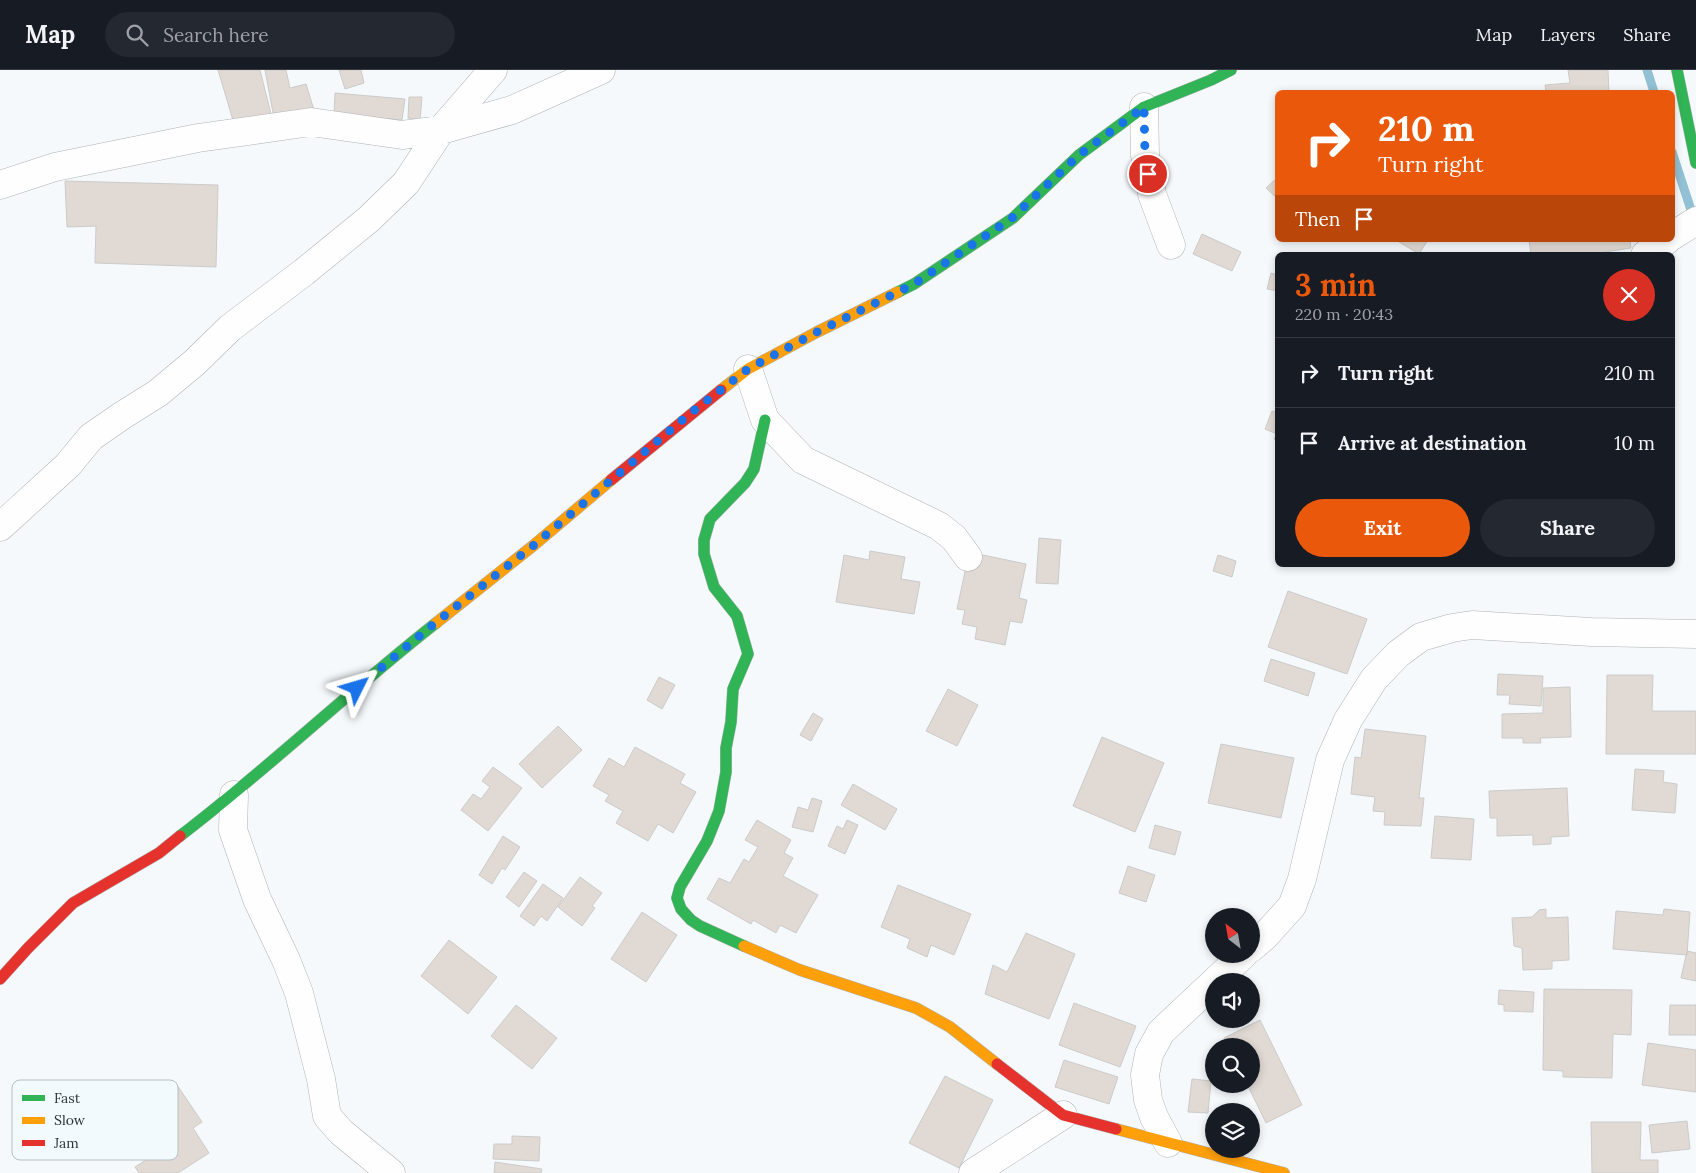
<!DOCTYPE html>
<meta charset="utf-8">
<style>
body{margin:0;font-family:Lora,serif;background:#242831;color:#f1f3f6;height:100vh;display:flex;flex-direction:column;font-size:19px;white-space:nowrap}
*{box-sizing:border-box;margin:0}
p{font-size:16px;color:#9ea1a6}
.icon{flex:none;width:28px;height:28px;fill:none;stroke:currentColor;stroke-width:2;stroke-linecap:round;stroke-linejoin:round}
.map{position:relative;flex:1;overflow:hidden}
.panel{position:absolute;left:1275px;top:182px;width:400px;height:315px;display:flex;flex-direction:column;background:#171b24;border-radius:8px;box-shadow:0 2px 8px #0003}
.panel>*{flex:none}
.guide{position:absolute;left:1275px;top:20px;width:400px;height:152px;border-radius:8px;box-shadow:0 2px 8px #0003;background:#ea580c;color:#fff;overflow:hidden}
.needle{width:32px;rotate:329deg}
.fabs{position:absolute;left:1205px;top:838px;display:grid;gap:10px}
.fabs a{display:grid;place-items:center;width:55px;height:55px;border-radius:50%;background:#171b24;box-shadow:0 2px 8px #0003;font-size:25px}
.pin{position:absolute;display:grid;place-items:center;width:42px;height:42px;color:#fff;margin:-21px;border:2px solid #fff;border-radius:50%;box-shadow:0 1px 5px #0007}
.me{position:absolute;width:55px;margin:-28px;rotate:50deg;stroke-linejoin:round;filter:drop-shadow(0 0 4px #0008)}
.turn{display:flex;align-items:center;gap:18px;height:105px;padding:0 20px;font-size:22px}
.turn .icon{width:65px;height:65px;stroke-width:2.5}
.turn b{display:block;font-size:35px;line-height:42px}
.then{display:flex;align-items:center;height:48px;padding:0 20px;background:#0003;gap:10px;font-size:19px}
.round{display:grid;place-items:center;flex:none;width:52px;height:52px;border-radius:26px;background:#242831}
.head{display:flex;align-items:center;justify-content:space-between;height:85px;padding:0 20px}
h1{font-size:30px;font-weight:700;line-height:38px;color:#ea580c}
.action{display:flex;gap:10px;margin-top:auto;padding:10px 20px}
.action a{flex:1;height:58px;border-radius:30px;background:#ea580c;color:#fff;font-size:20px;font-weight:700;line-height:58px;text-align:center}
.action a+a{background:#242831;color:#f1f3f6}
ul{padding:0;list-style:none}
li{display:flex;align-items:center;gap:15px;height:70px;padding:0 20px;border-top:1px solid #363941}
li div{flex:1}
li b{display:block;font-size:19px}
li em{font-style:normal}
header{display:flex;align-items:center;gap:30px;box-sizing:border-box;height:70px;padding:0 25px;background:#171b24;border-bottom:1px solid #363941}
header strong{font-size:24px}
nav{display:flex;gap:28px;margin-inline-start:auto;font-size:18px}
.search{width:350px;height:45px;background:#242831;display:flex;align-items:center;gap:12px;box-sizing:border-box;padding:0 18px;border-radius:28px;color:#9ea1a6;font-size:19px}
.map>svg:first-child{display:block}
.lines{fill:none;stroke-linecap:round;stroke-linejoin:round}
.stream{stroke:#92c0d4;stroke-width:9}
.building{fill:#e1d9d3;stroke:#cbcbca}
.street-casing{stroke:#afb3b5;stroke-width:29}
.fast-casing{stroke:#afb3b5;stroke-width:12}
.slow-casing{stroke:#afb3b5;stroke-width:12}
.jam-casing{stroke:#afb3b5;stroke-width:12}
.street{stroke:#fefefe;stroke-width:28}
.fast{stroke:#30b455;stroke-width:11}
.slow{stroke:#ff9f0a;stroke-width:11}
.jam{stroke:#e5322d;stroke-width:11}
.route{stroke:#1a73e8;stroke-width:9;stroke-dasharray:0 16.2}
.key{fill:#f2fafe;stroke:#b8bfc2;stroke-width:1}
.key-label{font-size:14px;fill:#2f3437}
</style>
<header>
<strong>Map</strong>
<div class="search"><svg class="icon" aria-label="search" viewBox="0 0 24 24"><circle cx="10" cy="10" r="6"/><path d="M15 15l6 6"/></svg>Search here</div>
<nav><a>Map</a><a>Layers</a><a>Share</a></nav>
</header>
<div class="map">
<svg width="1696" height="1103" viewBox="0 0 1696 1103">
<rect width="100%" height="100%" fill="#f5f9fb"/>
<g class="lines">
<!-- stream -->
<path class="stream" d="M1647 0 1654 22
M1672 82 1694 149"/>
</g>
<!-- building -->
<path class="building" d="M218 0H260L273 52 235 57Z
M265 0H286L290 18 306 14 314 40 274 48Z
M339 0H361L364 13 345 19Z
M1568 0H1608L1609 22H1546L1545 15 1570 13Z
M335 23 405 29 402 50 334 44Z
M409 27H422L420 50 408 48Z
M1278 107V129L1266 118Z
M65 111 218 115 216 197 95 193 96 156 67 157Z
M1202 164 1241 182 1232 201 1193 184Z
M1396 170H1428L1419 184Z
M1529 170H1630L1631 178 1585 185H1531Z
M1271 203 1278 205V221L1267 219Z
M1272 341 1278 343V371L1274 369 1277 364 1265 359Z
M1039 468 1061 470 1058 514 1036 513Z
M870 481 905 487 901 509 920 512 914 544 836 532 844 485 869 490Z
M978 484 1026 494 1019 528 1027 530 1022 553 1010 551 1005 575 975 569 977 557 962 554 965 540 957 539 966 497Z
M1218 485 1236 491 1232 507 1213 501Z
M1288 521 1367 549 1347 604 1268 577Z
M1271 589 1315 603 1308 626 1264 611Z
M1498 604 1543 606 1541 636 1509 634 1510 625H1497Z
M1607 605H1653L1652 641H1696V684H1606Z
M659 607 675 615 662 639 647 630Z
M1570 617 1571 667 1540 668 1541 673H1523V668H1502V644L1543 643V618Z
M948 619 978 635 957 676 926 661Z
M813 643 823 649 811 671 800 665Z
M558 656 582 680 542 718 519 694Z
M1365 659 1426 666 1419 728H1424L1421 756 1384 755 1385 742 1373 741 1375 727 1351 724 1355 687 1361 688Z
M1102 667 1164 693 1135 762 1073 736Z
M1221 674 1294 688 1281 748 1208 733Z
M635 677 685 704 680 713 696 722 673 763 658 754 648 771 616 753 623 741 605 731 609 725 593 716 609 688 624 697Z
M493 697 522 718 488 761 461 740 473 724 481 729 490 717 482 711Z
M1635 699 1664 701 1663 712 1677 714 1675 743 1632 740Z
M853 714 897 739 885 760 841 735Z
M1567 718 1569 766 1551 767V774L1533 775V765L1497 766V748H1490L1489 721Z
M812 728 822 731 813 762 792 757 798 737 808 740Z
M1435 746 1474 749 1471 790 1431 788Z
M757 750 791 770 784 783 793 788 783 806 818 825 796 863 780 855 776 863 753 850 751 854 707 829 719 808 730 813 744 789 749 792 758 777 745 770Z
M847 750 858 755 845 784 828 776 837 756 843 759Z
M1155 755 1181 762 1175 785 1149 778Z
M503 766 520 777 505 800 502 798 492 814 479 805Z
M1128 796 1155 805 1146 832 1119 823Z
M524 802 537 811 519 837 506 827Z
M580 807 602 823 592 836 595 838 582 856 558 837Z
M543 814 563 828 547 851 541 846 534 856 520 846Z
M898 815 971 844 954 885 931 875 927 887 907 878 910 869 881 857Z
M1546 839V848L1568 847 1569 890 1552 891V899L1523 900 1522 878 1514 876 1512 848 1532 847 1539 840Z
M1664 839 1690 842 1687 885 1613 879 1616 841 1663 845Z
M642 842 677 865 646 912 611 889Z
M1026 863 1075 884 1049 949 985 924 993 895 1007 902Z
M449 870 497 907 468 944 421 906Z
M1687 881 1696 883V911L1681 908Z
M1544 919 1632 920 1631 965 1613 964 1612 1008 1563 1007V1001L1543 1000Z
M1499 920 1534 922 1533 942 1504 941V935L1498 934Z
M1074 933 1136 956 1120 997 1059 975Z
M516 935 557 968 532 999 491 966Z
M1670 935H1696V965H1669Z
M1260 950 1302 1035 1266 1053 1247 1014H1251V976H1228L1224 968Z
M1648 973 1696 980V1022L1642 1015Z
M1064 990 1118 1007 1109 1034 1055 1017Z
M945 1006 993 1030 959 1098 909 1073Z
M1192 1009 1211 1011 1208 1043 1188 1042Z
M159 1014 165 1023 177 1015 202 1052 193 1058 209 1083 178 1103H139L135 1097 157 1083 149 1070 140 1076 134 1066 124 1073 107 1047Z
M1687 1051 1690 1079 1652 1083 1649 1055Z
M1591 1052H1641L1640 1090H1658V1103H1592Z
M512 1066 540 1067 539 1091 493 1089 494 1074H512Z
M495 1092 542 1099 541 1103H494Z"/>
<g class="lines">
<!-- street casing -->
<g class="street-casing">
<path id="street" d="M1144 37 1145 85 1152 124 1171 175
M0 115 55 97 198 68 311 52 402 65 441 60 512 40 601 0
M1672 166 1696 151
M1645 185 1667 170
M748 299 765 350 803 390 939 456 954 468 968 487
M0 457 68 395 91 367 123 345 158 323 194 293 230 258 304 202 369 149 406 113 441 60 493 0
M234 725 233 760 257 829 286 890 299 923 321 1009 327 1046 341 1062 391 1103
M1251 878 1264 867 1292 836 1302 809 1330 690 1348 650 1374 609 1398 584 1421 567 1452 558 1472 555 1591 562 1696 564
M1168 1073 1154 1047 1148 1030 1145 1005 1149 984 1161 962 1244 884
M973 1103 1063 1045"/>
</g>
<!-- fast casing -->
<g class="fast-casing">
<path id="fast" d="M1677 0 1696 93
M898 222 914 214 1013 148 1079 85 1144 37 1211 10 1231 0
M180 766C268 699 348 622 436 553
M744 876 700 856 691 850 681 839 677 828 680 817 707 771 719 741 726 702V678L731 652 733 619 748 584 737 546 714 517 704 484V470L710 449 745 413 754 399 765 350"/>
</g>
<!-- slow casing -->
<g class="slow-casing">
<path id="slow" d="M721 320 748 299 817 262 898 222
M436 553 534 475 611 410
M744 876 800 900 916 938 950 957 997 994
M1116 1059 1284 1103"/>
</g>
<!-- jam casing -->
<g class="jam-casing">
<path id="jam" d="M611 410 721 320
M0 909 28 878 73 833 159 783 180 766
M997 994 1063 1045 1116 1059"/>
</g>
<!-- street -->
<use href="#street" class="street"/>
<!-- fast -->
<use href="#fast" class="fast"/>
<!-- slow -->
<use href="#slow" class="slow"/>
<!-- jam -->
<use href="#jam" class="jam"/>
</g>
<g class="lines">
<!-- route -->
<path class="route" d="M357 618 429 558 534 475 692 342 748 299 817 262 914 214 1012 148 1079 85 1144 37 1145 85 1148 104"/>
</g>
<!-- legend -->
<rect x="12" y="1010" width="166" height="80" rx="8" class="key"/>
<rect x="22" y="1025" width="23" height="6" fill="#30b455"/>
<rect x="22" y="1047" width="23" height="7" fill="#ff9f0a"/>
<rect x="22" y="1070" width="23" height="6" fill="#e5322d"/>
<g class="key-label">
<text x="54" y="1033">Fast</text>
<text x="54" y="1055">Slow</text>
<text x="54" y="1078">Jam</text>
</g>
</svg>
<div class="fabs">
<a><svg class="needle" viewBox="-14 -14 28 28"><path d="M0-13l5 13h-10z" fill="#e53935"/><path d="M0 13l5-13h-10z" fill="#9ea1a6"/></svg></a>
<a><svg class="icon" aria-label="sound" viewBox="0 0 24 24"><path d="M4 9h4l5-4v14l-5-4H4zM17 9q2 3 0 6"/></svg></a>
<a><svg class="icon" aria-label="search" viewBox="0 0 24 24"><circle cx="10" cy="10" r="6"/><path d="M15 15l6 6"/></svg></a>
<a><svg class="icon" aria-label="layers" viewBox="0 0 24 24"><path d="M12 4l9 5-9 5-9-5zM3 14l9 5 9-5"/></svg></a>
</div>
<div class="pin" style="left:1148px;top:104px;background:#d93025"><svg class="icon" aria-label="arrive" viewBox="0 0 24 24"><path d="M6 21V4h12l-3 4 3 4H6"/></svg></div>
<svg class="me" style="left:357px;top:618px" viewBox="-20 -20 40 40"><path d="M0-17L14 15 0 8-14 15z" fill="#1a73e8" stroke="#fff" stroke-width="4"/></svg>
<div class="guide">
<div class="turn"><svg class="icon" aria-label="right" viewBox="0 0 24 24"><path d="M7 20v-9h11M14 6l5 5-5 5"/></svg><div><b>210 m</b>Turn right</div></div>
<div class="then">Then<svg class="icon" aria-label="arrive" viewBox="0 0 24 24"><path d="M6 21V4h12l-3 4 3 4H6"/></svg></div>
</div>
<section class="panel">
<div class="head"><div><h1>3 min</h1><p>220 m · 20:43</p></div><a class="round" style="background:#d93025;color:#fff"><svg class="icon" aria-label="close" viewBox="0 0 24 24"><path d="M6 6l12 12M18 6L6 18"/></svg></a></div>
<ul>
<li><svg class="icon" aria-label="right" viewBox="0 0 24 24"><path d="M7 20v-9h11M14 6l5 5-5 5"/></svg><div><b>Turn right</b></div><em>210 m</em></li>
<li><svg class="icon" aria-label="arrive" viewBox="0 0 24 24"><path d="M6 21V4h12l-3 4 3 4H6"/></svg><div><b>Arrive at destination</b></div><em>10 m</em></li>
</ul>
<div class="action"><a>Exit</a><a>Share</a></div>
</section>
</div>
